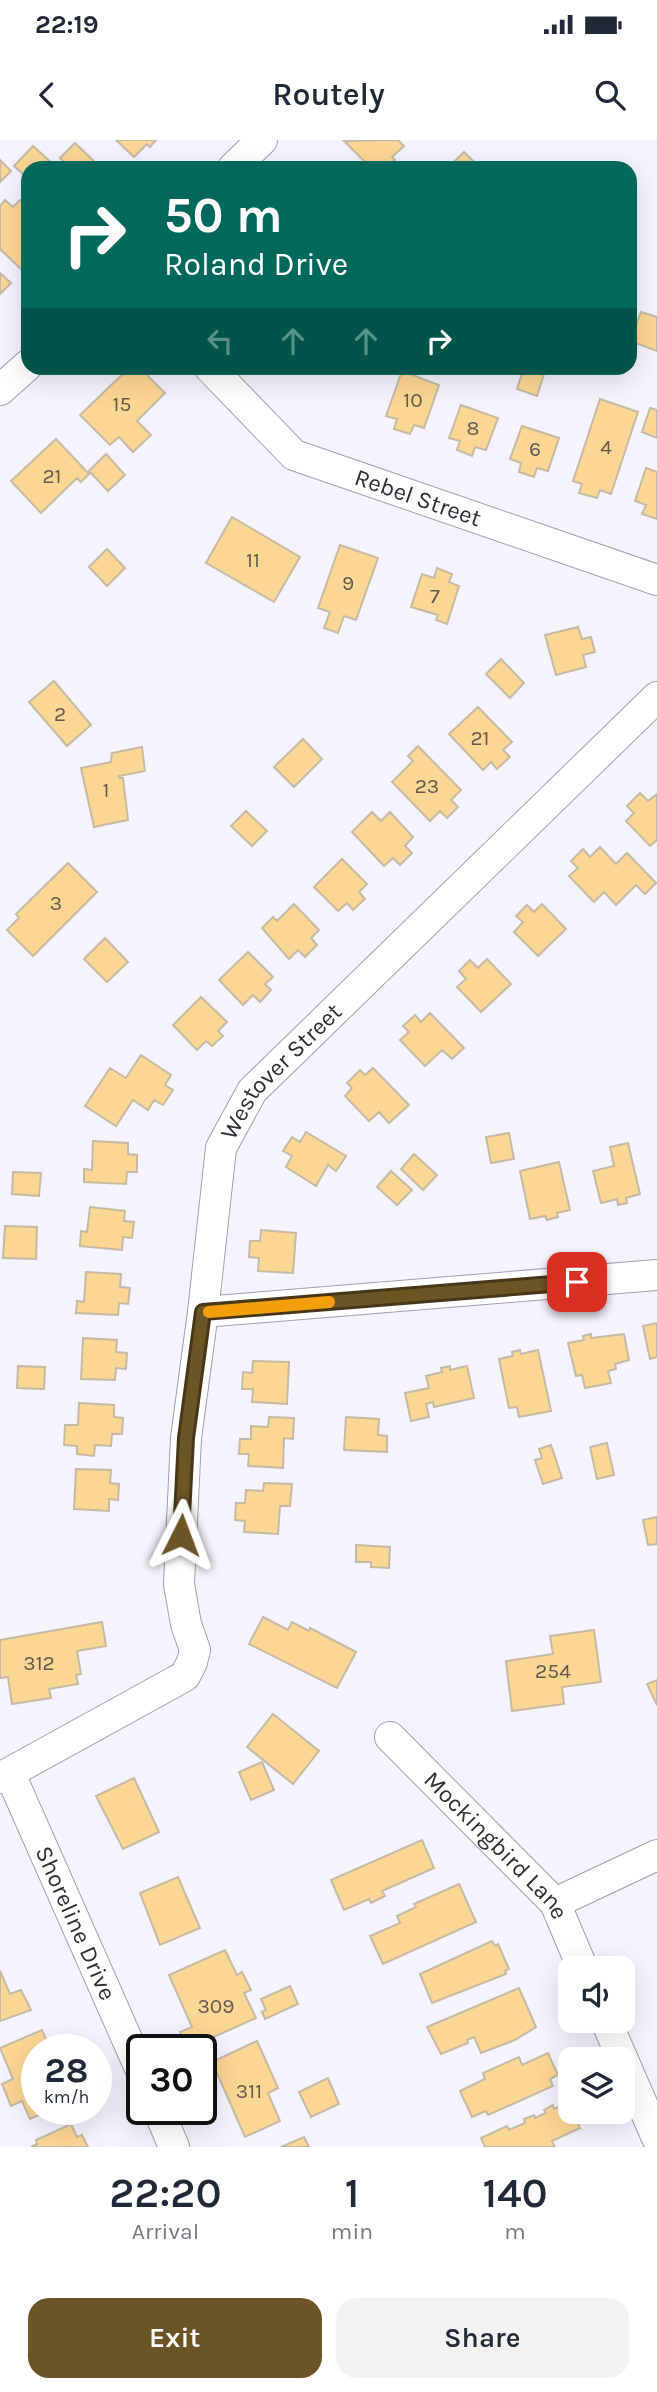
<!DOCTYPE html>
<style>
body{margin:0;font-family:Karla,sans-serif;background:#f2f2f3;color:#1f2937;height:100vh;display:flex;flex-direction:column;font-size:26px;white-space:nowrap}
*{box-sizing:border-box;margin:0}
p{font-size:23px;color:#747a83}
.icon{flex:none;width:38px;height:38px;fill:none;stroke:currentColor;stroke-width:2;stroke-linecap:round;stroke-linejoin:round}
.map{position:relative;height:2007px;overflow:hidden}
.side{display:flex;flex-direction:column;background:#fff;flex:1}
.side>*{flex:none}
.hud{position:absolute;left:21px;top:21px;width:616px;height:214px;border-radius:21px;box-shadow:0 7px 28px #0002;background:#00695c;color:#fff;overflow:hidden}
.controls{position:absolute;left:558px;top:1816px;display:grid;gap:14px}
.controls a{display:grid;place-items:center;width:77px;height:77px;border-radius:14px;background:#fff;box-shadow:0 7px 28px #0002;font-size:35px}
.speed{position:absolute;left:21px;top:1894px;display:flex;gap:14px;font-size:35px;font-weight:700;text-align:center}
.speed>*{display:grid;place-content:center;width:91px;height:91px;border-radius:50%;background:#fff;box-shadow:0 7px 28px #0002;line-height:1}
.speed small{font-size:18px;font-weight:400}
.speed .limit{border:4px solid #111;border-radius:10px;background:#fff;color:#111}
.pin{position:absolute;display:grid;place-items:center;width:60px;height:60px;color:#fff;margin:-30px;border-radius:14px;box-shadow:0 4px 10px #0006}
.me{position:absolute;width:77px;margin:-38px;rotate:3deg;stroke-linejoin:round;filter:drop-shadow(0 0 5px #0008)}
.turn{display:flex;align-items:center;gap:24px;height:147px;padding:0 28px;font-size:32px}
.turn .icon{width:91px;height:91px;stroke-width:2.5}
.turn b{display:block;font-size:49px;line-height:60px}
.lanes{display:flex;align-items:center;height:66px;padding:0 28px;background:#0003;justify-content:center;gap:35px;direction:ltr}
.lanes .off{opacity:.35}
.eta{display:flex;justify-content:space-evenly;align-items:center;height:119px;text-align:center}
.eta b{font-size:42px;font-weight:600;line-height:49px}
.button{display:flex;gap:14px;margin-top:auto;padding:14px 28px}
.button a{flex:1;height:80px;border-radius:21px;background:#6d5425;color:#fff;font-size:28px;font-weight:600;line-height:80px;text-align:center}
.button a+a{background:#f2f2f3;color:#1f2937}
.status{display:flex;justify-content:space-between;align-items:center;height:49px;padding:0 35px;background:#fff;direction:ltr}
.status svg{height:19px;fill:currentColor}
header{display:flex;justify-content:space-between;align-items:center;height:91px;padding:0 28px;background:#fff;font-size:32px;font-weight:600}
.map>svg:first-child{display:block}
.building{fill:#fcd694;stroke:#c6baa5;stroke-width:2}
.lines{fill:none;stroke-linecap:round;stroke-linejoin:round}
.street-casing{stroke:#a19eb4;stroke-width:32}
.street{stroke:#fff;stroke-width:30}
.route-casing{stroke:#473718;stroke-width:18}
.route{stroke:#6d5425;stroke-width:12}
.slow{stroke:#f59e0b;stroke-width:12}
.labels{text-anchor:middle;stroke-width:5;stroke-linejoin:round;paint-order:stroke}
.number-label{font-size:21px;fill:#62584e}
.street-label{font-size:24px;fill:#2f2e37;stroke:#f5f3fd}
</style>
<div class="status"><b>22:19</b><svg viewBox="0 0 49 12"><path d="M0 12V9h3v3zM5 12V6h3v6zM10 12V3h3v9zM15 12V0h3v12zM26 1h20v11H26zM47 4h2v5h-2z"/></svg></div>
<header><svg class="icon" aria-label="back" viewBox="0 0 24 24"><path d="M15 5l-7 7 7 7"/></svg>Routely<svg class="icon" aria-label="search" viewBox="0 0 24 24"><circle cx="10" cy="10" r="6"/><path d="M15 15l6 6"/></svg></header>
<div class="map">
<svg width="657" height="2007" viewBox="0 0 657 2007">
<rect width="100%" height="100%" fill="#f5f3fd"/>
<!-- building -->
<path class="building" d="M116 0H156L150 7 147 4 134 17Z
M398 0 404 6 392 17 395 20 386 28H371L344 1Z
M75 3 101 28H70L60 18Z
M33 6 53 24 49 28H28V39L14 26Z
M464 12 480 28H448Z
M0 20 11 31 0 42Z
M5 60 13 67 20 60 28 65V124L22 130 0 109V66Z
M0 133 11 143 0 154Z
M641 172 657 177V211L630 201Z
M129 228H140L165 253 137 281 151 295 133 312 119 297 110 305 80 275Z
M524 228H546L537 256 517 249Z
M402 231 439 245 424 288 414 285 410 294 394 289 397 279 386 276Z
M600 259 638 272 611 354 600 350 597 358 579 353 582 344 573 341Z
M461 265 498 278 486 310 475 307 472 316 457 310 460 301 449 298Z
M650 268 657 270V298L642 292Z
M522 286 559 298 548 331 537 328 534 337 519 332 521 323 510 319Z
M56 299 89 334 81 342 77 338 41 373 11 341Z
M106 314 125 335 108 351 89 331Z
M646 328 657 332V379L642 374 646 365 635 361Z
M232 377 300 417 274 462 206 423Z
M340 405 378 418 356 480 344 476 338 493 324 488 330 472 318 468Z
M107 409 125 428 107 446 89 427Z
M437 428 452 434 449 442 459 446 447 484 436 480 438 475 411 467 422 434 434 438Z
M578 487 582 499 591 497 595 512 583 515 586 527 556 535 545 495Z
M501 519 524 543 510 558 486 534Z
M54 541 91 585 67 606 29 562Z
M478 567 512 602 503 610 510 617 497 629 491 622 483 630 449 594Z
M303 599 322 619 294 647 274 627Z
M418 606 461 650 451 660 458 667 447 678 440 671 430 681 392 642 413 621 408 616Z
M142 607 145 631 119 636V638H123L128 680 94 687 81 628 111 622 112 613Z
M640 653 648 661 657 654V700L650 706 626 681 634 673 627 666Z
M246 671 267 691 252 706 231 686Z
M372 672 381 681 390 672 413 697 405 706 412 713 400 725 393 718 384 726 352 692Z
M600 707 616 724 627 713 656 743 645 754 636 745 616 765 604 752 594 762 569 736 578 728 571 721 583 709 590 717Z
M342 719 367 744 359 752 365 759 353 770 347 763 338 771 314 747Z
M68 723 97 752 33 816 7 790 19 778 16 774Z
M294 764 319 790 311 798 317 805 305 817 298 810 289 819 262 788 273 777 277 781Z
M542 764 566 789 538 816 514 792 523 782 516 776 527 765 534 772Z
M105 798 128 822 107 842 84 819Z
M248 812 273 837 265 844 271 850 260 862 253 855 243 865 219 840Z
M487 819 511 844 481 872 457 847 466 839 459 831 470 820 478 828Z
M201 857 227 882 218 891 223 896 212 906 206 901 197 910 173 885Z
M430 873 464 908 452 919 442 910 425 926 400 900 409 892 403 886 415 875 421 882Z
M141 915 171 935 165 945 173 950 163 965 154 960 148 970 133 960 116 986 85 966 110 928 126 938Z
M373 928 409 965 389 983 379 972 369 981 345 956 352 948 347 943 360 930 365 935Z
M306 992 346 1016 336 1031 328 1025 316 1046 286 1027 292 1016 283 1011 292 997 300 1002Z
M509 993 514 1019 491 1023 486 997Z
M93 1001 128 1003V1014L137 1015V1032H127L126 1044 84 1042V1029L92 1030Z
M628 1003 640 1054 626 1058 627 1063 618 1065 617 1059 601 1063 593 1031 614 1026 610 1007Z
M414 1014 437 1035 423 1050 401 1029Z
M559 1022 570 1070 557 1073 558 1077 547 1080 545 1076 530 1079 520 1031Z
M391 1031 412 1050 397 1065 377 1047Z
M13 1032 41 1033 39 1056 12 1054Z
M90 1067 125 1071 124 1081 134 1082 132 1098 123 1097 122 1110 80 1106 81 1091 87 1092Z
M5 1086 37 1087 36 1119 3 1118Z
M261 1090 296 1093 293 1133 258 1131 259 1118 249 1117 250 1101H260Z
M86 1132 121 1134 120 1147 130 1148 128 1164 119 1163 118 1175 76 1173 77 1161 84 1162Z
M657 1183V1217L650 1219 643 1186Z
M591 1194V1198L624 1194 629 1220 615 1224 616 1229 608 1231 611 1243 585 1248 582 1235 576 1236 568 1203 584 1200 583 1196Z
M83 1198 117 1200 116 1212 127 1213 126 1229 116 1228 115 1240 81 1239Z
M520 1210 521 1214 538 1210 551 1271 519 1277 517 1267 509 1268 499 1219 513 1216 512 1212Z
M253 1221 289 1222 287 1264 252 1262 253 1249H242L243 1232 252 1233Z
M18 1226 45 1227 44 1249 17 1248Z
M450 1226V1230L467 1226 474 1258 434 1267 433 1262 426 1264 429 1277 411 1281 405 1253 429 1248 426 1236 442 1232 441 1228Z
M79 1263 114 1265V1277L123 1278 122 1294H112L111 1306 95 1305 94 1316 77 1314V1306L64 1305 65 1285H78Z
M269 1277 294 1278 293 1299 284 1298 283 1328 248 1326 249 1314H239L240 1299H251V1286L268 1287Z
M346 1277 379 1279 378 1295 387 1296V1312L344 1310Z
M607 1303 614 1335 597 1339 590 1307Z
M551 1305 562 1338 543 1344 535 1320 542 1318 539 1309Z
M76 1329 111 1330 110 1343 119 1344 118 1360 109 1359V1371L74 1369Z
M264 1343 292 1344 290 1366H280L278 1394 244 1392 245 1381 235 1380 236 1363H245L246 1350 263 1351Z
M657 1377V1404L648 1405 643 1380Z
M356 1405 390 1407 389 1428 371 1427V1422H356Z
M263 1477 288 1490 292 1482 309 1491 310 1488 356 1512 337 1548 249 1504Z
M102 1482 106 1506 77 1511 81 1534 76 1535 78 1544 49 1549 51 1558 12 1564 8 1537 0 1538V1500Z
M594 1490 601 1542 562 1547 564 1564 512 1571 506 1521 553 1514 550 1496Z
M657 1540V1565L647 1544Z
M273 1574 319 1611 293 1644 247 1607Z
M262 1622 274 1650 251 1660 239 1632Z
M134 1638 159 1692 123 1709 96 1656Z
M422 1700 434 1728 382 1751 385 1756 371 1763 369 1759 344 1770 331 1740Z
M178 1737 200 1788 160 1805 140 1753Z
M459 1744 476 1782 383 1824 370 1796 400 1783 397 1776 416 1767 414 1764Z
M492 1801 495 1806 498 1804 509 1829 505 1831 506 1834 432 1863 420 1834Z
M225 1810 237 1835 242 1832 251 1850 244 1853 256 1878 187 1909 180 1892 192 1887 169 1835Z
M0 1831 10 1854 21 1850 31 1870 0 1881Z
M290 1846 298 1864 265 1879 262 1872 266 1870 261 1859Z
M519 1848 536 1887 515 1900 481 1913 474 1897 467 1900 468 1903 441 1914 427 1887Z
M42 1890 50 1909H37V1969H53L30 1979 22 1961 11 1966 2 1944 13 1939 0 1908Z
M257 1901 278 1948 268 1953 280 1981 245 1997 212 1922Z
M548 1913 558 1935 550 1939 553 1946 488 1975 486 1971 472 1977 460 1951 485 1939 483 1933 519 1917 522 1925Z
M328 1938 339 1964 311 1977 299 1952Z
M569 1962 570 1972H573L580 1988 552 2001 555 2007H485L481 1998 507 1986 509 1990 525 1983 524 1979 534 1975 535 1978 546 1973 544 1970 553 1965 554 1969Z
M71 1984 77 1997 82 1995 88 2007H31L37 2004 36 2000Z
M304 1997 309 2007H281Z"/>
<g class="lines">
<!-- street casing -->
<g class="street-casing">
<g id="street">
<path d="M233 28 262 0"/>
<path id="s1" d="M210 228 294 315 657 440"/>
<path d="M0 250 28 225"/>
<path d="M203 1172 657 1135"/>
<path id="s2" d="M390 1597 555 1763 583 1829"/>
<path id="s3" d="M10 1634 142 1933"/>
<path id="s4" d="M0 1638 185 1536 192 1522 195 1510 186 1484 179 1444 186 1298 203 1172 221 1008 252 951 657 557"/>
<path d="M555 1763 657 1715"/>
<path d="M606 1881 623 1920"/>
<path d="M623 1920 657 1998"/>
<path d="M158 1969 174 2007"/>
</g>
</g>
<!-- street -->
<use href="#street" class="street"/>
</g>
<g class="lines">
<!-- route casing -->
<g class="route-casing">
<path id="route" d="M181 1395 186 1298 203 1172 577 1142"/>
</g>
<!-- route -->
<use href="#route" class="route"/>
<!-- slow -->
<path class="slow" d="M209 1172 329 1162"/>
</g>
<g class="labels">
<!-- number labels -->
<g class="number-label">
<text x="413" y="267">10</text>
<text x="122" y="271">15</text>
<text x="473" y="295">8</text>
<text x="606" y="314">4</text>
<text x="535" y="316">6</text>
<text x="52" y="343">21</text>
<text x="253" y="427">11</text>
<text x="348" y="450">9</text>
<text x="435" y="463">7</text>
<text x="60" y="581">2</text>
<text x="480" y="605">21</text>
<text x="427" y="653">23</text>
<text x="106" y="657">1</text>
<text x="56" y="770">3</text>
<text x="39" y="1530">312</text>
<text x="553" y="1538">254</text>
<text x="216" y="1873">309</text>
<text x="249" y="1958">311</text>
</g>
<!-- street labels -->
<g class="street-label">
<text dy="8" stroke="none"><textPath href="#s1" startOffset="252">Rebel Street</textPath></text>
<text dy="8" stroke="none"><textPath href="#s4" startOffset="844">Westover Street</textPath></text>
<text dy="8" stroke="none"><textPath href="#s2" startOffset="152">Mockingbird Lane</textPath></text>
<text dy="8" stroke="none"><textPath href="#s3" startOffset="163">Shoreline Drive</textPath></text>
</g>
</g>
</svg>
<div class="controls">
<a><svg class="icon" aria-label="sound" viewBox="0 0 24 24"><path d="M4 9h4l5-4v14l-5-4H4zM17 9q2 3 0 6"/></svg></a>
<a><svg class="icon" aria-label="layers" viewBox="0 0 24 24"><path d="M12 4l9 5-9 5-9-5zM3 14l9 5 9-5"/></svg></a>
</div>
<div class="speed"><div>28<small>km/h</small></div><div class="limit">30</div></div>
<div class="pin" style="left:577px;top:1142px;background:#d93025"><svg class="icon" aria-label="arrive" viewBox="0 0 24 24"><path d="M6 21V4h12l-3 4 3 4H6"/></svg></div>
<svg class="me" style="left:181px;top:1395px" viewBox="-20 -20 40 40"><path d="M0-17L14 15 0 8-14 15z" fill="#6d5425" stroke="#fff" stroke-width="4"/></svg>
<div class="hud">
<div class="turn"><svg class="icon" aria-label="right" viewBox="0 0 24 24"><path d="M7 20v-9h11M14 6l5 5-5 5"/></svg><div><b>50 m</b>Roland Drive</div></div>
<div class="lanes"><svg class="icon off" aria-label="left" viewBox="0 0 24 24"><path d="M17 20v-9H6M10 6l-5 5 5 5"/></svg><svg class="icon off" aria-label="ahead" viewBox="0 0 24 24"><path d="M12 20V5M6 11l6-6 6 6"/></svg><svg class="icon off" aria-label="ahead" viewBox="0 0 24 24"><path d="M12 20V5M6 11l6-6 6 6"/></svg><svg class="icon" aria-label="right" viewBox="0 0 24 24"><path d="M7 20v-9h11M14 6l5 5-5 5"/></svg></div>
</div>
</div>
<section class="side">
<div class="eta">
<div><b>22:20</b><p>Arrival</p></div>
<div><b>1</b><p>min</p></div>
<div><b>140</b><p>m</p></div>
</div>
<div class="button"><a>Exit</a><a>Share</a></div>
</section>
